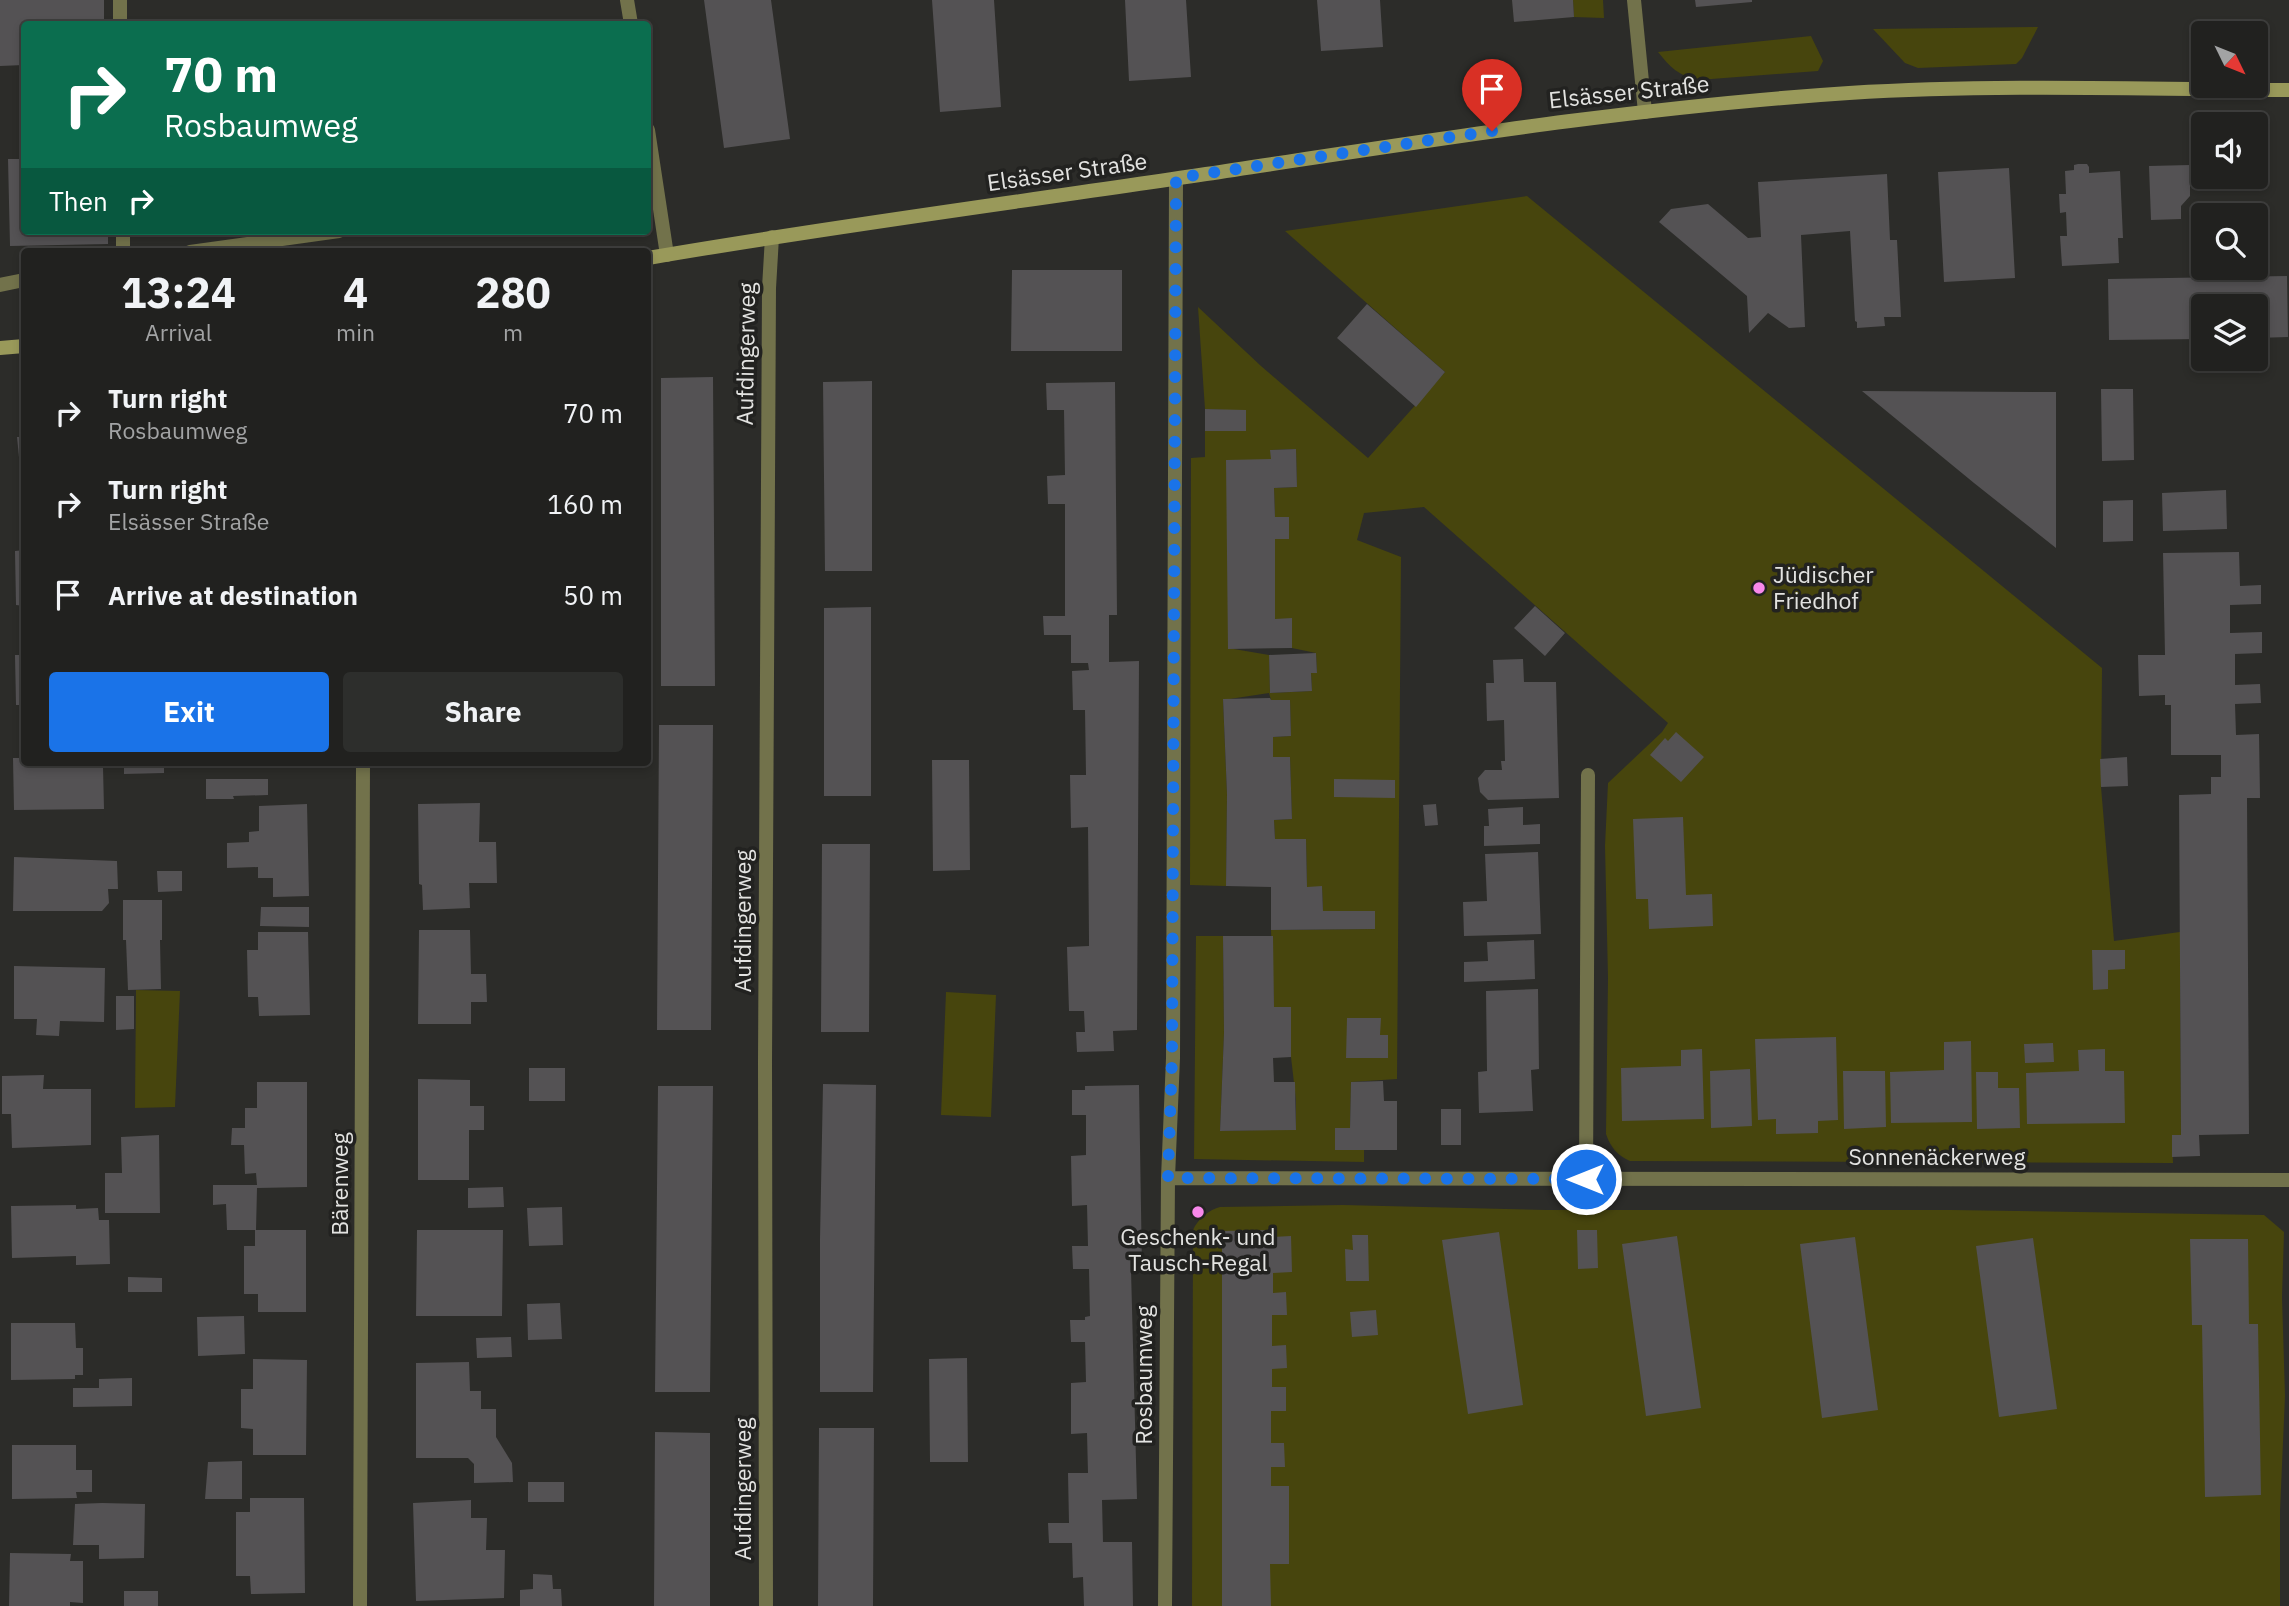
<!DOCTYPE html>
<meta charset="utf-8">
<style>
body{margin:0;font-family:"IBM Plex Sans",sans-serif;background:#2d2e2c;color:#f1f3f6;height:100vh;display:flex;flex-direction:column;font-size:26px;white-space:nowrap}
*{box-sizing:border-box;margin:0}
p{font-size:23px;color:#a2a3a4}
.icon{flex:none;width:38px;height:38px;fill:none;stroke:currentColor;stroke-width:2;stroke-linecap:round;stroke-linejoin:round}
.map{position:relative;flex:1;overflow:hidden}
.side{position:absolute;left:21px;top:248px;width:630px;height:518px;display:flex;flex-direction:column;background:#21211f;border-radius:7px;box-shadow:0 4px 10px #0003,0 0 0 2px #3e3e3d}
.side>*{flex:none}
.hud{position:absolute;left:21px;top:21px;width:630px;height:214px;border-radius:7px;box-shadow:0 4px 10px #0003,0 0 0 2px #3e3e3d;background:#0b6e4f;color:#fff;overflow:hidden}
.needle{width:46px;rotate:133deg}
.tools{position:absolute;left:2191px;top:21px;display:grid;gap:14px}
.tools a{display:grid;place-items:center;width:77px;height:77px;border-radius:7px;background:#21211f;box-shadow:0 4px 10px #0003,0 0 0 2px #3e3e3d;font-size:35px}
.pin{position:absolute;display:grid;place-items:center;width:60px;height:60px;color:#fff;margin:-72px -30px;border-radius:50% 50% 50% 0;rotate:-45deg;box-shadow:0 0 7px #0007}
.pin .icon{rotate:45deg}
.me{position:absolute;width:77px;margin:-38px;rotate:270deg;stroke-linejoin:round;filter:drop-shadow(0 0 5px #0008)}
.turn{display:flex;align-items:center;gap:24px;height:147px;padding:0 28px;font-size:32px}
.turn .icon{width:91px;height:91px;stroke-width:2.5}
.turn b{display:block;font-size:49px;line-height:60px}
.then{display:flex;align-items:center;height:66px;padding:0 28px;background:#0003;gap:14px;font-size:26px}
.eta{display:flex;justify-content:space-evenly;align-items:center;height:119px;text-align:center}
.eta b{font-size:42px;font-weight:700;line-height:49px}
.action{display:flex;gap:14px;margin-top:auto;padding:14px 28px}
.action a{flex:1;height:80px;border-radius:7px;background:#1a73e8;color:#fff;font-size:28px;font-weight:700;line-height:80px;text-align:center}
.action a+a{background:#2d2e2c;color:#f1f3f6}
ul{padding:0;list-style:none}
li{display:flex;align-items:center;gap:21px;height:91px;padding:0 28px}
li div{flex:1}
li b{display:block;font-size:26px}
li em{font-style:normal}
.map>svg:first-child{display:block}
.green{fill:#47450d;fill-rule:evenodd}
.building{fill:#545254}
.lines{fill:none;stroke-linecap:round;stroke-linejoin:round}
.service{stroke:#72724b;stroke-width:14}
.pedestrian{stroke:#72724b;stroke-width:14}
.minor{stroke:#72724b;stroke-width:14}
.secondary{stroke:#99995a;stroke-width:14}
.route{stroke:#1a73e8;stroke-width:12;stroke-dasharray:0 21.6}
.poi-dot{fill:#f888ea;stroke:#222220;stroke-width:2.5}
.labels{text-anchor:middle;stroke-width:7;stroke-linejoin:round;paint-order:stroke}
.street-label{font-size:23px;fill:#e3e3e1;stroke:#222220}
.poi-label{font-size:23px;fill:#e3e3e1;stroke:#222220;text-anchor:start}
</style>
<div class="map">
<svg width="2289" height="1606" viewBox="0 0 2289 1606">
<rect width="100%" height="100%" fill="#2c2c29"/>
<!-- green -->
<path class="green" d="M1573 0H1603L1604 18 1574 17Z
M2038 27 2022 58 2016 64 1918 68 1905 63 1873 29Z
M1811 36 1823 61 1818 71 1698 80C1679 76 1670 67 1658 52Z
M1527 196 2102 668 2101 787 2114 941 2180 932 2181 1135H2172L2173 1163 1630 1161C1617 1155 1611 1148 1606 1134L1608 978 1605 846 1608 783 1662 732 1668 723 1424 507 1364 513 1357 540 1401 557 1397 1079 1351 1082 1350 1128H1335L1364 1150V1162L1194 1159 1196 936H1223L1224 1033 1220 1131 1296 1129V1100L1291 1057V1008L1274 1007 1271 930 1375 929V911H1323L1322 887H1307L1306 839H1275L1274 820 1292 819 1290 757H1273V737L1291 736 1290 700H1271L1269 693 1223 700 1227 794 1226 886 1190 885 1191 458 1205 457V431H1245L1246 411 1205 409 1198 307 1261 366 1368 458 1445 372 1285 231ZM1296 449 1297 487 1274 488 1275 517H1289V539H1275V619H1292V648L1316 653 1317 672 1311 673 1312 691 1270 693 1269 655 1228 648V602L1271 459V450Z
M136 990 180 991 175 1107 135 1108Z
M946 992 996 995 991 1117 941 1115Z
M1343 1205 1547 1210H1952L2264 1215 2284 1232 2282 1297 2285 1396 2280 1511V1606H1192L1193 1230C1197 1220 1210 1209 1220 1207Z"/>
<!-- building -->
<path class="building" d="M0 0H104V24H24V65L0 66Z
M704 0H771L790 139 724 148Z
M932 0H994L1001 107 940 112Z
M1125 0H1186L1191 77 1129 81Z
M1317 0H1380L1383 47 1321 51Z
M1512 0H1573L1574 17 1514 22Z
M1695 0H1752V2L1696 7Z
M8 159H24V231H108V244L10 246Z
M2078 164H2087L2089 167V173L2120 171 2123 238H2118L2119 263 2062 266 2060 236H2067L2066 212 2060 213 2059 194H2066L2065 171 2074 170V165Z
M2190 165V196L2181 206V219L2151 220 2149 166Z
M2009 168 2015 278 1944 282 1938 172Z
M1887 174 1890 240H1897L1901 317H1884L1885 326 1857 328V322L1855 321 1850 231 1801 235 1805 327 1789 328 1768 313 1749 333 1747 296 1659 222 1671 209 1708 204 1748 238 1761 237 1758 182Z
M1012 270H1122V351H1011Z
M2287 276 2288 337 2256 338V306H2203V339L2109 340 2108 279Z
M1367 304 1445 372 1416 407 1337 338Z
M713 377 715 686H661V378Z
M872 381V571H825L823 382Z
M1115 382 1117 615H1109V662L1139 661 1137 1030 1113 1031 1114 1051 1077 1052 1076 1032H1085L1084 1011H1069L1067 947 1089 946V940L1088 827 1071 828 1070 775H1086L1085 710H1073L1072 671 1089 670 1088 663H1071V635H1044L1043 616H1065V504H1048L1047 476 1065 475 1064 410H1047L1046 383Z
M2101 389H2133L2134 460 2102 461Z
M1862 391 2056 392V548L1974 483Z
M1205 409 1246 410V431H1205Z
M17 437H24V498H23Z
M1296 449 1297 487 1274 488 1275 517H1289V539H1275V619L1292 618V648L1228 649 1226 460 1271 459 1270 450Z
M2226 490 2227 529 2163 531 2162 493Z
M2133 500V541L2103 542V501Z
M24 550V606L16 605 15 551Z
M2239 552 2240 586 2261 585V604L2230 605V633L2262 632V653L2235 654V685L2260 684 2261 703 2235 704 2236 735 2259 734 2260 798H2247L2249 1134 2199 1135 2200 1156 2172 1157V1135H2181L2179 795 2211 794V777H2221V755H2171V705H2165V695L2139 696 2138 655H2165L2163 553Z
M1535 606 1565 633 1545 656 1514 628Z
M871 607V796H824V608Z
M1316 653 1317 673H1311L1312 691 1270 693 1269 655Z
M15 655H24V705H16Z
M1523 659 1524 682H1556L1559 798 1488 800 1480 792 1478 778 1485 770H1502L1501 761H1505L1504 720 1487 721 1486 683H1494L1493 660Z
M1270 698 1271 700H1290L1291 736 1273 737V757H1290L1292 819 1274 820 1275 839H1306L1307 887 1322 886 1323 911H1375V929L1271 930V887L1226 886 1227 794 1223 699Z
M659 725H713L711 1030H657Z
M1676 732 1704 757 1681 782 1650 755 1665 738 1668 741Z
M2127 757 2128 786 2101 787 2100 759Z
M13 758H24V763H77V767H103L104 809 14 810Z
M932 760H969L970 870 933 871Z
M124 763H164V773L124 774Z
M206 779H268V795L233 796 234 799H206Z
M1334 779 1395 780V798L1334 797Z
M480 803 479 842H496L497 883H469L470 908 423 910 422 885 419 884 418 804Z
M307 804 309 896 273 897V878H258V867L227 868V843L249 842V832L259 831V806Z
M1436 804 1438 825 1425 826 1423 805Z
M1523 807V825L1540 824V844L1484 846V826H1489L1488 809Z
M1683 817 1686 895 1712 894 1713 926 1649 929 1648 899H1636L1633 819Z
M822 844H870L869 1032H821Z
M1538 852 1541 934 1464 936 1463 902 1487 901 1485 854Z
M14 857 117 861 118 889H108L109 903 102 911H13Z
M157 871H182V891L158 892Z
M123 900H162V940H160L161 989 128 990 126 940H123Z
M261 907H309V927L260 926Z
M419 930H470L471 974H486L487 1002H471V1024H418Z
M258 932H308L310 1015 259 1016 258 997H248L247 950H258Z
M1223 936H1273L1274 1007H1291V1057L1273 1058 1274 1082H1295L1296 1130 1220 1131 1224 1033Z
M1534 940 1535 979 1464 982V962L1488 961 1487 942Z
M2092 950H2125V969L2108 970V989L2093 990Z
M14 966 105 968 104 1022 60 1021 59 1036 36 1035 37 1019H14Z
M1538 989 1539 1069 1531 1070 1533 1111 1479 1113 1478 1072 1487 1071 1486 991Z
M116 996H134V1029L116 1030Z
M1347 1018H1381L1380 1035H1388V1058H1346Z
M1836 1037 1838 1120 1818 1121V1133L1776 1134V1119L1758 1120 1755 1039Z
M1971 1041 1972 1122 1891 1123 1890 1072 1944 1070V1042Z
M2053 1043 2054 1062 2025 1063 2024 1044Z
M1702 1049 1704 1119 1622 1121 1621 1068 1681 1066V1050Z
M2105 1049V1071H2124L2125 1123 2027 1124 2026 1073 2079 1071 2078 1050Z
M529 1068H565V1101H529Z
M1750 1069 1752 1126 1711 1128 1710 1071Z
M1843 1071H1885L1886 1127 1844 1129Z
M1976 1072H1998V1088H2019L2020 1128 1977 1129Z
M44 1075 43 1089H91V1145L12 1148 11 1114H2V1076Z
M418 1079 470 1080V1106H484V1130H469V1180H418Z
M1383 1081 1384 1101H1397V1150H1335V1128H1350L1351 1082Z
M257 1082H307V1187L257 1188 256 1230H306V1312H258V1294H244V1246H255V1230H227L226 1204 213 1205V1185H257L256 1173 245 1174 244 1145H231L232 1128H245V1108H257Z
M823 1084 876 1085 873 1392H820V1239Z
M1139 1085 1142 1270H1131L1137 1499 1102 1500 1103 1542H1132L1133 1606H1084L1083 1577 1073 1578 1072 1543H1049L1048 1523H1069L1068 1473H1088L1087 1433 1071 1434V1383L1086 1382 1085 1342H1071L1070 1320H1085V1317L1090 1316 1089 1269H1073L1072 1246H1088L1087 1205 1072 1206 1071 1156 1086 1155V1115H1072V1090H1085V1086Z
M658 1086H713L710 1392H655Z
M1441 1109H1461V1145H1441Z
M159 1135 160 1213H105V1173H122L121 1137Z
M503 1187 504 1207 468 1208V1188Z
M76 1205V1209L98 1208 99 1220H109L110 1264 76 1265V1256L12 1258 11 1206Z
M562 1207 563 1245 529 1246 527 1208Z
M417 1230H503L502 1316H416Z
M1271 1230 1272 1237 1291 1236 1292 1272 1273 1273V1293L1286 1292 1287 1315H1272V1346L1286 1345 1287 1368 1272 1369V1387H1286V1411H1271V1443H1284L1285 1467H1271V1486H1289V1564H1270L1271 1606H1222V1231Z
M1577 1230H1597L1598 1268 1578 1269Z
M1499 1232 1523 1405 1468 1414 1442 1240Z
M1352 1235H1368L1369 1281H1346L1345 1249 1353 1250Z
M1677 1236 1701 1408 1646 1416 1622 1244Z
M1855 1237 1878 1410 1822 1418 1800 1244Z
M2033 1238 2057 1409 1999 1417 1976 1246Z
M2190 1239H2248L2249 1324H2258L2261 1495 2205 1497 2202 1325H2192Z
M128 1277 162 1278V1292H128Z
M560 1303 562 1339 528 1340 527 1304Z
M1376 1310 1378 1335 1352 1337 1350 1312Z
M244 1316 245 1354 198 1356 197 1317Z
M11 1323H75L76 1348H83V1375H75V1379L11 1380Z
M511 1337 512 1357 477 1358 476 1338Z
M967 1358 968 1462H930L929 1359Z
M253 1359 307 1360 306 1455H253V1429L241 1428V1389H253Z
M469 1362 470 1391H481V1409H496V1437L512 1463 513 1482 474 1483V1464L468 1458H416V1363Z
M132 1378V1406L73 1407V1388H99V1379Z
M819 1428H874L873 1606H818Z
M655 1432 710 1433V1606H654Z
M12 1445H76V1470H92V1492H76L77 1498 12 1499Z
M242 1461V1499H205L208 1462Z
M528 1482H564V1502H528Z
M250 1498H304L305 1593 251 1594 250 1576H236V1512H250Z
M471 1500V1518H487L486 1550H505L504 1598 416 1601 413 1503Z
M102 1503 145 1504 144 1558 99 1559V1545H73L75 1504Z
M10 1553 71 1554 70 1561H83V1603L70 1602V1606H9Z
M533 1574 552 1575 553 1589H561L562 1606H520V1590L533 1589Z
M124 1591H158V1606H124Z"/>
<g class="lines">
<!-- service -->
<path class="service" d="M0 285 24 280"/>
<!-- pedestrian -->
<path class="pedestrian" d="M190 252 339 231"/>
<!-- minor -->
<path class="minor" d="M120 0V24
M627 0 631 24
M1634 0 1645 112
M648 130 667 255
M123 231V252
M1168 1178 2289 1180
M1586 1179 1588 775
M360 1606 363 763
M766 1606 765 1063 769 288 772 237
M1165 1606 1168 1178 1173 1058 1176 179"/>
<!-- secondary -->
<path class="secondary" d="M648 258C833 226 1020 202 1206 174 1420 142 1633 107 1849 93 1995 84 2143 89 2289 90
M0 348 24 346"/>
</g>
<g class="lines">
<!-- route -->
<path class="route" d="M1492 131 1176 178 1172 1058 1168 1178 1586 1179"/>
</g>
<!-- markers -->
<g class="poi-dot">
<circle cx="1759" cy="588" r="7"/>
<circle cx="1198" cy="1212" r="7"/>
</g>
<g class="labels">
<!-- street labels -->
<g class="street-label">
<text transform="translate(1629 92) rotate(-6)" y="8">Elsässer Straße</text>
<text transform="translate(1067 172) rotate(-8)" y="8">Elsässer Straße</text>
<text transform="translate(746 354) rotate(-89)" y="8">Aufdingerweg</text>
<text transform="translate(743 921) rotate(-90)" y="8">Aufdingerweg</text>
<text x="1937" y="1165">Sonnenäckerweg</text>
<text transform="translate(340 1184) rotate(-90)" y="8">Bärenweg</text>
<text transform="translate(1144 1375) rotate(-90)" y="8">Rosbaumweg</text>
<text transform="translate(743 1489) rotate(-90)" y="8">Aufdingerweg</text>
</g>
<!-- poi labels -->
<g class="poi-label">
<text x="1773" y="583">Jüdischer<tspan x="1773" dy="26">Friedhof</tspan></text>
<text x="1198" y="1245" text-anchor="middle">Geschenk- und<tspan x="1198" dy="26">Tausch-Regal</tspan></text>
</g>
</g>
</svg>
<div class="tools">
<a><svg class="needle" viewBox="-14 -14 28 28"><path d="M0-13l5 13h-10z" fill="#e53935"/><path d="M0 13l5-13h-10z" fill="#a2a3a4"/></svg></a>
<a><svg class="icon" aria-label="sound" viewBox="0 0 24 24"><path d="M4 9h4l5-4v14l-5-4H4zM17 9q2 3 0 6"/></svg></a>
<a><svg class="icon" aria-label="search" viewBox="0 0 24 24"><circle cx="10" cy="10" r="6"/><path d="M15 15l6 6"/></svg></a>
<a><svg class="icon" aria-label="layers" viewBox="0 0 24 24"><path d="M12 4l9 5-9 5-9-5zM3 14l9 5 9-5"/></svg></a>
</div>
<div class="pin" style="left:1492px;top:131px;background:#d93025"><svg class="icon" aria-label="arrive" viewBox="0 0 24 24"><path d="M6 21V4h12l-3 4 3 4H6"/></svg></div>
<svg class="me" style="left:1586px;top:1179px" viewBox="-20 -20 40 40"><circle r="17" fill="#1a73e8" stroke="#fff" stroke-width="3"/><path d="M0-11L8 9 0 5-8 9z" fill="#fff"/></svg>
<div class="hud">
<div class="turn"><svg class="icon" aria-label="right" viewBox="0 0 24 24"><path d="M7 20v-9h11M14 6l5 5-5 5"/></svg><div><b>70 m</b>Rosbaumweg</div></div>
<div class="then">Then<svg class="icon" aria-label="right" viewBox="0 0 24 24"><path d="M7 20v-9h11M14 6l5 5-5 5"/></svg></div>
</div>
<section class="side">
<div class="eta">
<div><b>13:24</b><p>Arrival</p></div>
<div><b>4</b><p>min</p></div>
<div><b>280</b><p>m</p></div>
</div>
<ul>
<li><svg class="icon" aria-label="right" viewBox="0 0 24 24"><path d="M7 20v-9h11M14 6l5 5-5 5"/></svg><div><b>Turn right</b><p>Rosbaumweg</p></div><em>70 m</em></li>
<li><svg class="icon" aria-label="right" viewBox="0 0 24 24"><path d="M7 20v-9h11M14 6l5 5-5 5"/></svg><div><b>Turn right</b><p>Elsässer Straße</p></div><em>160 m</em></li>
<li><svg class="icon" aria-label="arrive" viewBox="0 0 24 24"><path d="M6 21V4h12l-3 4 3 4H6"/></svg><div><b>Arrive at destination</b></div><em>50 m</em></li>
</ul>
<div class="action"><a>Exit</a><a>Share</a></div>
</section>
</div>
